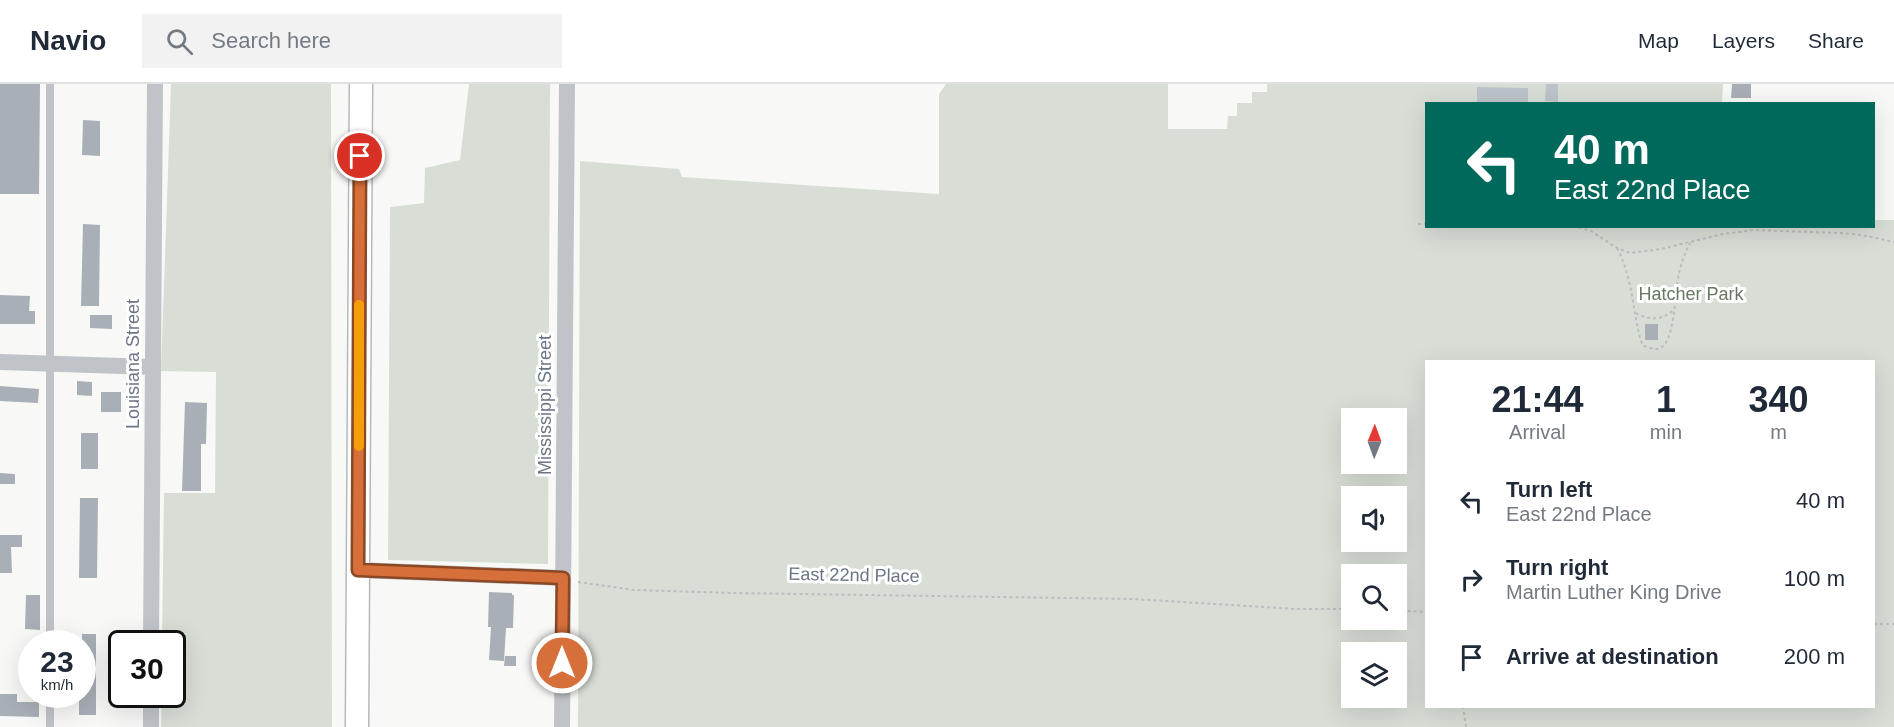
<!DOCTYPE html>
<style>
body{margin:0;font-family:Arial,sans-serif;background:#f2f2f3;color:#1f2937;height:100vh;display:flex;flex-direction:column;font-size:22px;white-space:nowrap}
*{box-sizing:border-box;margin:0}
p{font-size:20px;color:#747a83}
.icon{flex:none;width:33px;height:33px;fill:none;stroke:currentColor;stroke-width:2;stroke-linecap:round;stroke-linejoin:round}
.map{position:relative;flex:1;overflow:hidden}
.panel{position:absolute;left:1425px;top:276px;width:450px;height:348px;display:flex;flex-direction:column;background:#fff;border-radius:0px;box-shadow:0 6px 24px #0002}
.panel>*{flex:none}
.hud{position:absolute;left:1425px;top:18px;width:450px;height:126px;border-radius:0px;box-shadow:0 6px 24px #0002;background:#00695c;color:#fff;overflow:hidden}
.needle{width:39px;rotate:1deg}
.controls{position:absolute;left:1341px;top:324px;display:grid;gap:12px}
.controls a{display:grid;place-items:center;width:66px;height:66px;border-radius:0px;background:#fff;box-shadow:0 6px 24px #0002;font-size:30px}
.speed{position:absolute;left:18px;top:546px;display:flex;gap:12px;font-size:30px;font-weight:700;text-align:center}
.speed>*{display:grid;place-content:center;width:78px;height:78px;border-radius:50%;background:#fff;box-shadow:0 6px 24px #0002;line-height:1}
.speed small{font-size:15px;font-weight:400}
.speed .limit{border:3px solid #111;border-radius:9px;background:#fff;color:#111}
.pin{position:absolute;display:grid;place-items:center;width:51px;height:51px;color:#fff;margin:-26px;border:3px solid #fff;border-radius:50%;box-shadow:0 2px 6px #0007}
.me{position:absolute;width:66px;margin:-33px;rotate:0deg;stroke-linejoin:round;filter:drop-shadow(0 0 4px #0008)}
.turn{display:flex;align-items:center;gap:21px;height:126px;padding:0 30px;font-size:27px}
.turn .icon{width:78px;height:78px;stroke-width:2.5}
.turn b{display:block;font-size:42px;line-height:51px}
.eta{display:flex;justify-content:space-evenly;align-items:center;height:102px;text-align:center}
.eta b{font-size:36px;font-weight:700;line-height:42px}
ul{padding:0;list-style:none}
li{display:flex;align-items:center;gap:18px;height:78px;padding:0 30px}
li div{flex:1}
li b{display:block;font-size:22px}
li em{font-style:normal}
header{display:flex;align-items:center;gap:36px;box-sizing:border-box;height:84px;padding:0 30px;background:#fff;border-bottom:2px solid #e0e1e3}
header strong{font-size:28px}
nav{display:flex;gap:33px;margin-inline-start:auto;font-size:21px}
.search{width:420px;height:54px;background:#f2f2f3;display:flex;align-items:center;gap:15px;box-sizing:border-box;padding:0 21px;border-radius:0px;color:#747a83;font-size:22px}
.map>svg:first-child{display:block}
.green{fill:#d8ddd6;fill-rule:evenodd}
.water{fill:#bcc4ca}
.building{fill:#a9afb6}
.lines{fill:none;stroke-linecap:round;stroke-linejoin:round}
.secondary-casing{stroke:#b5b9be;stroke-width:25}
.path{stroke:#bbbdc0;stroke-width:2;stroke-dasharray:3 3;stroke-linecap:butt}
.service{stroke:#c0c4c8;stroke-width:8}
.minor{stroke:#c0c4c8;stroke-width:16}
.secondary{stroke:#fff;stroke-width:22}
.route-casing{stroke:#8b4825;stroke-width:15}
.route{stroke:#d66f39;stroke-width:10}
.slow{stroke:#f59e0b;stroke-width:10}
.labels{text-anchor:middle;stroke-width:6;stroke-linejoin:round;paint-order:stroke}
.park-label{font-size:18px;fill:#667864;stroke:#fff}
.street-label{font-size:18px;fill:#6a7685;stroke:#fff}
</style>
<header>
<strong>Navio</strong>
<div class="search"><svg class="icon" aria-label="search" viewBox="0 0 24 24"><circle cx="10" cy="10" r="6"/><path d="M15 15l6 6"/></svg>Search here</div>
<nav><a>Map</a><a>Layers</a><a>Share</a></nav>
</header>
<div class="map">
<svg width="1894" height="643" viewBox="0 0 1894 643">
<rect width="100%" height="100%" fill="#f8f9f6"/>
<!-- green -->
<path class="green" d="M171 0H331L332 643H161L162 611 172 610V560L162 559 164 409H215L216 288 161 287Z
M469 0H550L548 480 388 476 390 123 424 119 425 84 460 76Z
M946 0H1168V45H1227L1228 32H1237V19H1252V8H1267V0H1723L1722 19 1426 20V142H1874V136H1894V643H578L580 77 679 85 682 93 939 110V10ZM1426 278H1874V622H1426ZM1352 334H1396V380H1352ZM1352 412H1396V458H1352ZM1352 490H1396V536H1352ZM1352 568H1396V614H1352Z"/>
<!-- water -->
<path class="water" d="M1546 0H1558V18L1545 17Z
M1477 3 1528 4V19H1477Z"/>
<!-- building -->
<path class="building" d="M0 0H40L39 110H0Z
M1732 0H1751V14H1731Z
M83 36 100 37V72L82 71Z
M83 140 100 141 99 222H81Z
M0 211 30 212 29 227H35V240H0Z
M90 231H112V245L90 244Z
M1645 240H1658V256H1645Z
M77 297 92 298V312L77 311Z
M0 302 39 305 38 319 0 317Z
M101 308H121V328H101Z
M185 318 207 319 206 360H201V407H182Z
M81 349H98V385H81Z
M0 389 15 390V400H0Z
M80 414H98L97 494H79Z
M0 451H22V463H11L12 489H0Z
M489 508 512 509V511H514L513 544H506L504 577 489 576 491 543H488Z
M26 511H40V546L25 545Z
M82 550H96V631H79V610H82Z
M505 572H516V582H504Z
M0 610H17V618H39V633L0 632Z"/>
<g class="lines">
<!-- secondary casing -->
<g class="secondary-casing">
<path id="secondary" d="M357 643 361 0"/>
</g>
<!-- path -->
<path class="path" d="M1418 140H1426
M1573 142 1591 147 1617 164 1630 169 1661 165 1723 150 1754 146 1840 149 1862 151 1894 158
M1617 164C1633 194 1632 225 1641 257L1644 262C1650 264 1657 267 1662 263 1675 254 1675 206 1679 190 1681 179 1685 169 1690 159
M1636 229C1650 237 1662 236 1674 226
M578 498 634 506 734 509 1134 515 1296 525H1352
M1396 530 1407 527 1426 528
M1874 540H1894
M1463 622 1466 643"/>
<!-- service -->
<path class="service" d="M50 0V560
M50 643V610"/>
<!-- minor -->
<path class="minor" d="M0 278 152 283
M358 486 563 494
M151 560 155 0
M151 643V610
M562 643 567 0"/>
<!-- secondary -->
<use href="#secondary" class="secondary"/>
</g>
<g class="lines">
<!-- route casing -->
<g class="route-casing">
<path id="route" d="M360 72 358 486 563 494 562 579"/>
</g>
<!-- route -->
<use href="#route" class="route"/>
<!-- slow -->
<path class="slow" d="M359 362V221"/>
</g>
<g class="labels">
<!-- park labels -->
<g class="park-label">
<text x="1691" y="216">Hatcher Park</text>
</g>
<!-- street labels -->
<g class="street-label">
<text transform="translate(133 280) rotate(-90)" y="6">Louisiana Street</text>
<text transform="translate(545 321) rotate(-90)" y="6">Mississippi Street</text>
<text transform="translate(854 491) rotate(1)" y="6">East 22nd Place</text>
</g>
</g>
</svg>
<div class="controls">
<a><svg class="needle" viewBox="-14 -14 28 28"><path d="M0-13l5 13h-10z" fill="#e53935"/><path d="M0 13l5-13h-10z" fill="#747a83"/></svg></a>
<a><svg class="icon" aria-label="sound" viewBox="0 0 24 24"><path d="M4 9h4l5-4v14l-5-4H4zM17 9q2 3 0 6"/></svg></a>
<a><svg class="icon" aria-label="search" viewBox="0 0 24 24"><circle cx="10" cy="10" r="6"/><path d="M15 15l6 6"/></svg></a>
<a><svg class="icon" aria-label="layers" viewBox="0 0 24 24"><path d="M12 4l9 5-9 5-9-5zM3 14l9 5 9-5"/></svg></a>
</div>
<div class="speed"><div>23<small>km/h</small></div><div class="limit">30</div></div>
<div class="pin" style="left:360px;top:72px;background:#d93025"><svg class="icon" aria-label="arrive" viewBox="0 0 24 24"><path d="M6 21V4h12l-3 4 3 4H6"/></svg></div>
<svg class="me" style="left:562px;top:579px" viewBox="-20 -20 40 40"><circle r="17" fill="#d66f39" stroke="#fff" stroke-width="3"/><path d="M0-11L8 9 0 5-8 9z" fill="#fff"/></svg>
<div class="hud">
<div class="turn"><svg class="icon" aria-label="left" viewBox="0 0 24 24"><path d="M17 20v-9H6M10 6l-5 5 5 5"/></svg><div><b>40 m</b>East 22nd Place</div></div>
</div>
<section class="panel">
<div class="eta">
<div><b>21:44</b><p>Arrival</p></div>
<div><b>1</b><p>min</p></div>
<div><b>340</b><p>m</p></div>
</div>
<ul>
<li><svg class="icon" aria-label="left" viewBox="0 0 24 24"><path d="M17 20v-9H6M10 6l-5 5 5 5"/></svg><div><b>Turn left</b><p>East 22nd Place</p></div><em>40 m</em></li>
<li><svg class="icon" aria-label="right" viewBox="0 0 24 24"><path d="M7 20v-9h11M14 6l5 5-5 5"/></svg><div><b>Turn right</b><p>Martin Luther King Drive</p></div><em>100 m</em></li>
<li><svg class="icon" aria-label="arrive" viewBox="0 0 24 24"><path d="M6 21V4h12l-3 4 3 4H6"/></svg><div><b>Arrive at destination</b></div><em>200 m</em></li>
</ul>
</section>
</div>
